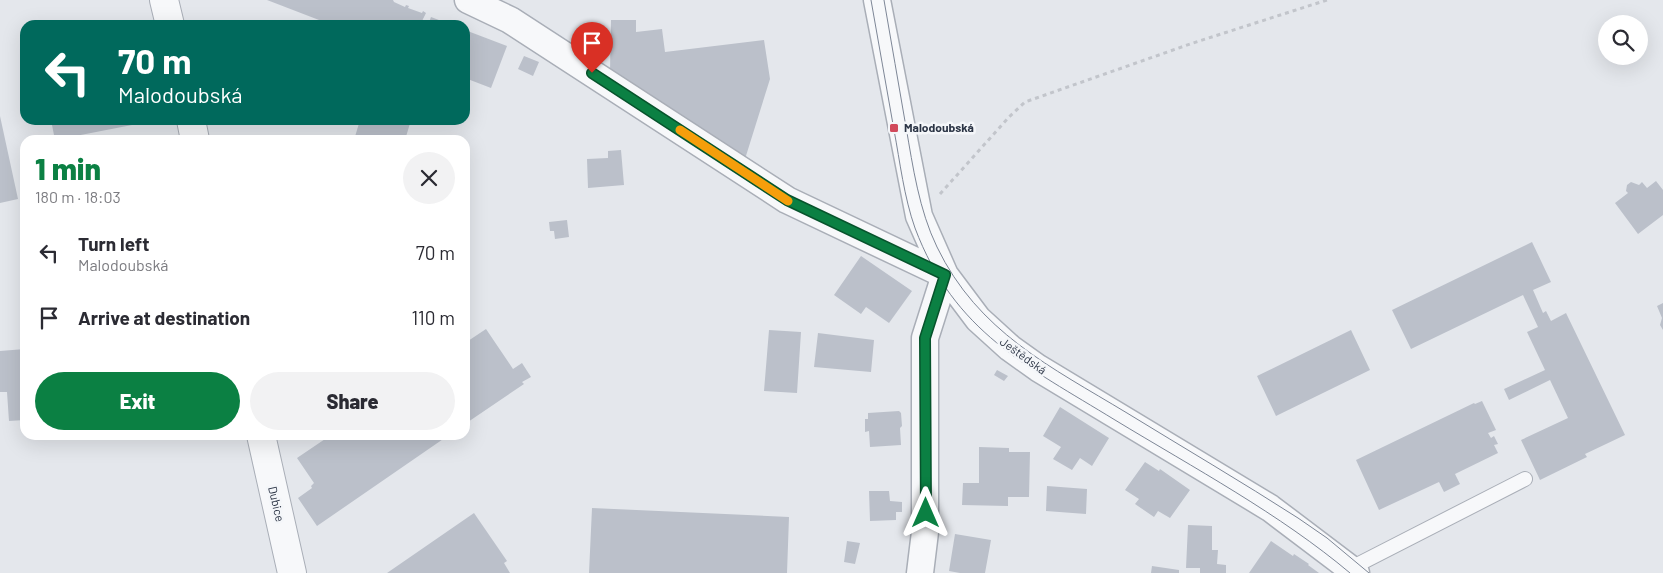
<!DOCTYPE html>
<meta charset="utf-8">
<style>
body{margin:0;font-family:Barlow,sans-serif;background:#f2f2f3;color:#2b2b33;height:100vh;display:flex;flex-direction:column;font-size:19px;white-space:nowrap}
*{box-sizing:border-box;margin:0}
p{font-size:16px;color:#7c7c81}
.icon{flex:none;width:28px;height:28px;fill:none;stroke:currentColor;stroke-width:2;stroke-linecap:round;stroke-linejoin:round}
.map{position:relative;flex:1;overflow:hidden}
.details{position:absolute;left:20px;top:135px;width:450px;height:305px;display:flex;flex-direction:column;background:#fff;border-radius:15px;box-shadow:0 5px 20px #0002}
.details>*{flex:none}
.guide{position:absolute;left:20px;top:20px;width:450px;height:105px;border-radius:15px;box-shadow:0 5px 20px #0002;background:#00695c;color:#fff;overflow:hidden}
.fabs{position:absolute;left:1598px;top:15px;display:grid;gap:10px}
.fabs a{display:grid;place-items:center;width:50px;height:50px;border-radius:50%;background:#fff;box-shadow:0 5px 20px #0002;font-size:25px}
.pin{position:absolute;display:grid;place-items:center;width:42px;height:42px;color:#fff;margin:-51px -21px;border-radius:50% 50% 50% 0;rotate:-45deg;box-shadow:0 0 5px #0007}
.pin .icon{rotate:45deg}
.me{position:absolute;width:55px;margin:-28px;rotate:0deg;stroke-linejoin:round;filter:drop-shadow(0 0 4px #0008)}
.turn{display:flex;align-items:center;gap:18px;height:105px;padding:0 15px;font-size:22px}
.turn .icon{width:65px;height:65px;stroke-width:2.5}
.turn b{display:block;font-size:35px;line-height:42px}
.round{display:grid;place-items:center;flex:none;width:52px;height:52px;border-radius:26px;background:#f2f2f3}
.overview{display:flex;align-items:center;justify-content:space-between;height:85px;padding:0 15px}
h1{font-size:30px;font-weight:800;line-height:38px;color:#0b8043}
.primary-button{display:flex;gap:10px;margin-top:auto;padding:10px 15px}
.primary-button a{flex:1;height:58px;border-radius:30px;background:#0b8043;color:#fff;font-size:20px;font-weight:800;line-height:58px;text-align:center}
.primary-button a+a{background:#f2f2f3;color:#2b2b33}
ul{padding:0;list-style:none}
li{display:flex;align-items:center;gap:15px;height:65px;padding:0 15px}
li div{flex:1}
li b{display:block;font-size:19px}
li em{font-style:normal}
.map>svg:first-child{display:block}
.building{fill:#bbc0ca}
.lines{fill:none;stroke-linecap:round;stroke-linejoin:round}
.service-casing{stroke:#a9aeb7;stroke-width:16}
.minor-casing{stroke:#a9aeb7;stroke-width:29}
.tertiary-casing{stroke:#a9aeb7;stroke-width:30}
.path{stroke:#c2c5cb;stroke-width:3;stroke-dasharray:4 4;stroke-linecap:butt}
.service{stroke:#f7f8fa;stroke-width:14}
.minor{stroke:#f7f8fa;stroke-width:26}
.tertiary{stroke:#f7f8fa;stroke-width:28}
.tram{stroke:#7d8696;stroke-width:1}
.route-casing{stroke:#07532c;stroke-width:12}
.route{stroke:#0b8043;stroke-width:9}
.slow{stroke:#f59e0b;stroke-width:9}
.poi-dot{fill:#d1495b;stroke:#f4f6f9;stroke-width:2}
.labels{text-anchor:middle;stroke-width:5;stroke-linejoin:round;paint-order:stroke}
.poi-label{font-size:12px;font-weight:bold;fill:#2b3445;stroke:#f4f6f9;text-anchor:start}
.street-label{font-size:12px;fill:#2b3445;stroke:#f4f6f9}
</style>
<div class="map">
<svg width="1663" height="573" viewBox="0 0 1663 573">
<rect width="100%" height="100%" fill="#e4e7ec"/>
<!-- building -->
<path class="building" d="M267 0H393L394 2 405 7 406 5 409 6 408 8 422 13 423 11 426 13 420 25H332Z
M431 17 452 25H428Z
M611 20H636V32L662 29 665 52 764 40 770 79 745 159 610 72Z
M465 30 507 46 491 88 465 78Z
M524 56 539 62 533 76 518 69Z
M0 116 18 199 0 203Z
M51 120H131L132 125 55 140Z
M360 120H411L405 140H354Z
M621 150 624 185 588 188 587 159 608 158V151Z
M1656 181 1663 190V215L1638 234 1615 203 1628 193 1626 191 1627 185 1631 182 1639 185 1642 182 1647 188Z
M567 220 569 237 555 239 554 231H550L549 222Z
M1532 242 1551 282 1533 290 1543 313 1546 311 1551 321 1566 313 1625 435 1585 454 1587 457 1540 480 1521 440 1568 418 1550 380 1509 400 1504 389 1545 370 1527 332 1538 327 1523 295 1411 349 1392 310Z
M861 256 912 291 889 323 866 307 861 314 834 295Z
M1663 303V330L1660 325 1662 318 1657 306Z
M486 329 513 369 522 363 531 377 522 382 524 384 465 424V343Z
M769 330 801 332 797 393 764 391Z
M1351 330 1370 370 1276 416 1257 376Z
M818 333 874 340 871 372 814 367Z
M25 349V420L9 421 7 392H0V351Z
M997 370 1008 376 1004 381 994 375Z
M1482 401 1496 430 1488 433 1491 438 1494 436 1498 444 1494 445 1498 453 1455 474 1460 484 1444 492 1439 482 1379 510 1356 460 1474 403 1475 404Z
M1060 407 1109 438 1092 466 1080 458 1072 470 1053 459 1061 447 1043 436Z
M899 411 901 413 902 426 900 428 901 445 870 447 869 431 865 432V419H868V413Z
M331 435H449L317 526 298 498 312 488 311 486 314 483 297 458Z
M979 447 1009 448V452H1030L1029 497H1008V506L962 505 963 483H979Z
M1145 462 1159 471 1160 469 1190 490 1170 518 1158 511 1154 517 1135 504 1139 499 1125 490Z
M1047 486 1087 489 1086 514 1046 511Z
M869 491H889L890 501 902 502V512H896V520L870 521Z
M592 508 789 517 787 573H589Z
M474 513 507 561 504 563 510 573H387Z
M1188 525 1212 526V550H1218L1217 564 1226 565V573H1200V568H1186Z
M955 534 991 540 985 573H960L949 571Z
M847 541 860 543 855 564 844 562Z
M1271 541 1293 556 1294 554 1309 564 1308 565 1319 573H1249Z
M1152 566 1179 570V573H1151Z"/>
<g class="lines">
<!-- service casing -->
<g class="service-casing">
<path id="service" d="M1351 568 1525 479"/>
</g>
<!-- minor casing -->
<g class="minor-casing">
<path id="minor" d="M468 0 510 20 787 200 945 275
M877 0 919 216 945 275 978 319 1010 348 1038 368 1270 508 1356 573
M920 573 925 532V338L945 275"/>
</g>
<!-- tertiary casing -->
<g class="tertiary-casing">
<path id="tertiary" d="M164 0 170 25
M191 120 195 140
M261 435 292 573"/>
</g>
<!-- path -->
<path class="path" d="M940 194 1009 117 1025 102 1193 43 1327 0"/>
<!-- service -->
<use href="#service" class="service"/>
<!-- minor -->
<use href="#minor" class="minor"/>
<!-- tertiary -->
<use href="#tertiary" class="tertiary"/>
<!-- tram -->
<path class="tram" d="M871 0C879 43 886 87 894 130 900 162 904 197 915 228 954 332 1027 366 1115 420 1194 468 1280 514 1350 573
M884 0C891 42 899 85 906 127 913 167 919 210 937 247 978 332 1051 367 1127 413 1184 448 1242 482 1298 518L1327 538 1369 573"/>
</g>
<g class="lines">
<!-- route casing -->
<g class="route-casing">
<path id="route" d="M592 73 787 200 945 275 925 338 926 513"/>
</g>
<!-- route -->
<use href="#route" class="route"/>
<!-- slow -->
<path class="slow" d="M680 130 788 201"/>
</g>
<!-- markers -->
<rect class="poi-dot" x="889" y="123" width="10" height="10" rx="2.5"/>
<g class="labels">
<!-- poi labels -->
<g class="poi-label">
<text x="904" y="132">Malodoubská</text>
</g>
<!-- street labels -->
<g class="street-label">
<text transform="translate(1023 356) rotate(36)" y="4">Ještědská</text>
<text transform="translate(276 504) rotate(77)" y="4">Dubice</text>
</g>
</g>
</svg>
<div class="fabs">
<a><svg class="icon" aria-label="search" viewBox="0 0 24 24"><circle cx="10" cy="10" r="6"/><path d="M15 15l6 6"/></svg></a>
</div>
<div class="pin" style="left:592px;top:73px;background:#d93025"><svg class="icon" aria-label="arrive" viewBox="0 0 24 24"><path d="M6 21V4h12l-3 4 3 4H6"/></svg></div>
<svg class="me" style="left:926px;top:513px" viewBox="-20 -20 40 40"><path d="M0-17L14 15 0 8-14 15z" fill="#0b8043" stroke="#fff" stroke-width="4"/></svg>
<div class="guide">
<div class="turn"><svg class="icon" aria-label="left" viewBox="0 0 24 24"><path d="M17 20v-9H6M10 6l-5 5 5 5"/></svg><div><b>70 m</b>Malodoubská</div></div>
</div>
<section class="details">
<div class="overview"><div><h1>1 min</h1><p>180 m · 18:03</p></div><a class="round"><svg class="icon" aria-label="close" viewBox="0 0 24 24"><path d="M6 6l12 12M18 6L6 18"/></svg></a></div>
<ul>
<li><svg class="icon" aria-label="left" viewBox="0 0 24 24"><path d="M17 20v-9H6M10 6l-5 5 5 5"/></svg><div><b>Turn left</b><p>Malodoubská</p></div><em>70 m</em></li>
<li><svg class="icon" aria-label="arrive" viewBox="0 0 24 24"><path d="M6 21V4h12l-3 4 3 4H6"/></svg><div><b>Arrive at destination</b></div><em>110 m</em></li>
</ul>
<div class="primary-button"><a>Exit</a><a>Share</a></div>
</section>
</div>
